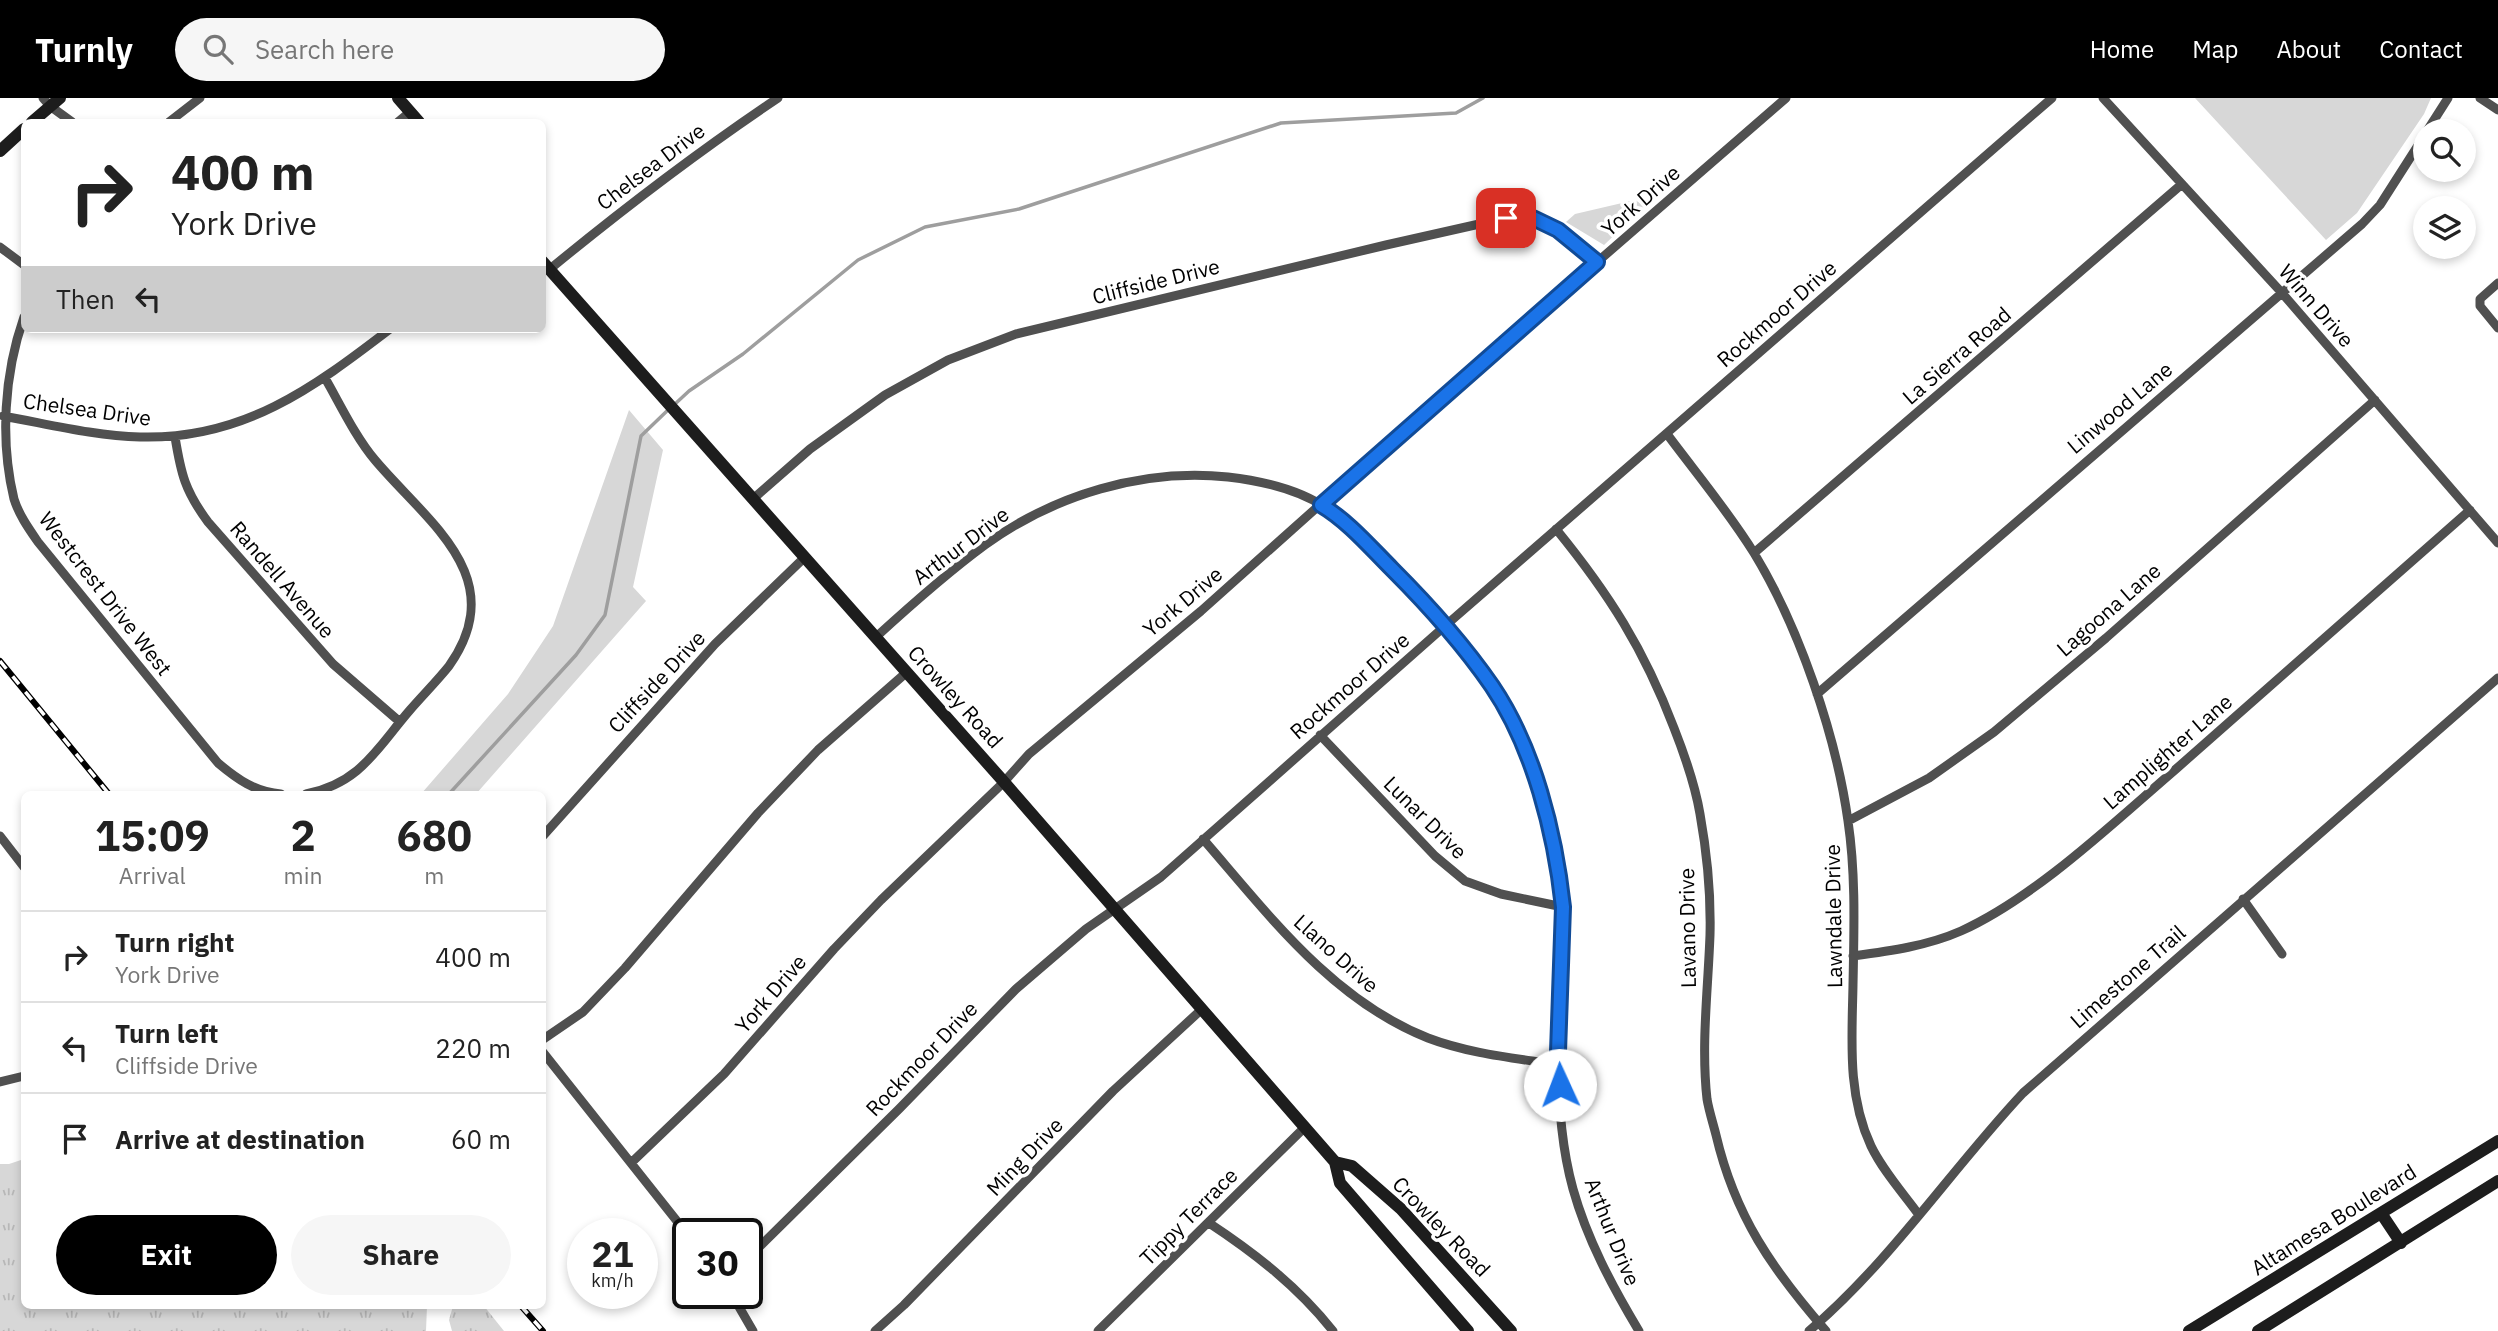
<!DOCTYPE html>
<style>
body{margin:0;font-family:"IBM Plex Sans",sans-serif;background:#f6f6f6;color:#222;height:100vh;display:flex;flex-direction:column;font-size:26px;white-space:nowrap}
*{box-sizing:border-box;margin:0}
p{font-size:23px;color:#767676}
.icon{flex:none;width:38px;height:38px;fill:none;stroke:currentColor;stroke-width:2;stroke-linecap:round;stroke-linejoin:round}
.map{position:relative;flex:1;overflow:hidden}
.panel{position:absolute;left:21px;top:693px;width:525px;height:518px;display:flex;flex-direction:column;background:#fff;border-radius:10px;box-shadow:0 4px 10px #0003}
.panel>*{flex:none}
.top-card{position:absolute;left:21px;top:21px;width:525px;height:214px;border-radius:10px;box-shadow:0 4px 10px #0003;background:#fff;color:#222;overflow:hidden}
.buttons{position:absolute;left:2413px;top:21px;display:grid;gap:14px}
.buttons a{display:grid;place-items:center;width:63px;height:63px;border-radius:50%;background:#fff;box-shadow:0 4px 10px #0003;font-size:35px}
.speed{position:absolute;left:567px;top:1120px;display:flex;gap:14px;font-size:35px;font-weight:700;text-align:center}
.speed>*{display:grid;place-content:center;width:91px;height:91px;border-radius:50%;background:#fff;box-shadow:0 4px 10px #0003;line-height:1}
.speed small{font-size:18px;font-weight:400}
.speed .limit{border:4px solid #111;border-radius:10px;background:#fff;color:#111}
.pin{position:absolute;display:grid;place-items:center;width:60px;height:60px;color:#fff;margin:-30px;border-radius:14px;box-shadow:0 4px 10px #0006}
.me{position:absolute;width:77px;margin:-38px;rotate:358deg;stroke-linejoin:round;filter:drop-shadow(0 0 5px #0008)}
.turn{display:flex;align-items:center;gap:24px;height:147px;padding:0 35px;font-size:32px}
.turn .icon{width:91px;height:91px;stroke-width:2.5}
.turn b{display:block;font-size:49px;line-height:60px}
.then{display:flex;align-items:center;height:66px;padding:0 35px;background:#0003;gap:14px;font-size:26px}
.eta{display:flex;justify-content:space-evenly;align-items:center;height:119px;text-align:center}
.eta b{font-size:42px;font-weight:700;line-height:49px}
.button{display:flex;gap:14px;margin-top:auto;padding:14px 35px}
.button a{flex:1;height:80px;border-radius:42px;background:#000;color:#fff;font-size:28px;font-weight:700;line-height:80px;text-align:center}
.button a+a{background:#f6f6f6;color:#222}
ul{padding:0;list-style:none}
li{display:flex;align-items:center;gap:21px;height:91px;padding:0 35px;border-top:2px solid #e0e0e0}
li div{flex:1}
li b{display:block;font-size:26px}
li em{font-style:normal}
header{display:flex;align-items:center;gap:42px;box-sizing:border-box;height:98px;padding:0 35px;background:#000;color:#fff}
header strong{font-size:33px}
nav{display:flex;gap:38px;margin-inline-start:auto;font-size:24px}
.search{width:490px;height:63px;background:#f6f6f6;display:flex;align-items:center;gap:18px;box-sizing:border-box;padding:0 24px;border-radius:38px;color:#767676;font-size:26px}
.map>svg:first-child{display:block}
.grass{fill:#d7d7d7}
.park{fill:url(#park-tufts)}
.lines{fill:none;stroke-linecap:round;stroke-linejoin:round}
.stream{stroke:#9e9e9e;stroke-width:3.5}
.street{stroke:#505050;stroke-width:9}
.secondary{stroke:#1d1d1d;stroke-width:12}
.rail-casing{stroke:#000;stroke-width:6}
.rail{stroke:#fff;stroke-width:3.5;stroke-dasharray:10;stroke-linecap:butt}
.route-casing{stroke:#114b97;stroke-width:18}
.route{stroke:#1a73e8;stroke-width:12}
.labels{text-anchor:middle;stroke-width:7;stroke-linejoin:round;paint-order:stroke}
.street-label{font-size:21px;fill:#000;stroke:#fff}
</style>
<header>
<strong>Turnly</strong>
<div class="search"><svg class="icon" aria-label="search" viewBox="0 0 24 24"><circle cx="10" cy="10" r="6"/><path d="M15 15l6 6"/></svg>Search here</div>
<nav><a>Home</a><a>Map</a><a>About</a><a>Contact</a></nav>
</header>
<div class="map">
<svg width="2498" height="1233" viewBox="0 0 2498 1233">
<defs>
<pattern id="park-tufts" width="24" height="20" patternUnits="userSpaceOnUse" patternTransform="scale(1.75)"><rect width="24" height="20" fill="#d7d7d7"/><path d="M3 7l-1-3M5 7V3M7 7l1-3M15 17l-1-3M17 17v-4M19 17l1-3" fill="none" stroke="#b7b7b7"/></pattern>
</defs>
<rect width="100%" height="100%" fill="#fff"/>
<!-- grass -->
<path class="grass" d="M2195 0H2431L2424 16 2357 115 2326 142Z
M1635 102 1645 108 1604 147 1566 124 1575 116Z
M629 312 663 352 633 489 646 503 476 696H421L508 596 553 528Z"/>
<!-- park -->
<path class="park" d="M24 1061V1208H427L426 1233H0V1066H9Z
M453 1208H484L504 1233H452L449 1222Z"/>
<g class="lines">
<!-- stream -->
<path class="stream" d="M675 306 689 293 743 256 858 162 925 129 1019 111 1281 25 1456 15 1483 0
M449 696 576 557 605 517 641 338 669 311"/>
<!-- street -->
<path class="street" d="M43 0 50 8 72 24
M2103 0 2282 195 2498 445
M2480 0 2498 12
M169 24 200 0
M398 24 410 14
M2427 33 2448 0
M0 149 24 167
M550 171C623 111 699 53 778 0
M2498 185 2480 201V208L2498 230
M24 219C4 276 0 343 14 401 19 417 29 431 38 444L218 665C237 681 255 694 281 696
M3 318C48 326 95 338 140 339 243 342 313 290 390 231
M1667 336C1696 375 1728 413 1754 455 1799 529 1836 637 1848 723 1856 777 1854 832 1853 887 1852 941 1847 997 1871 1048 1883 1073 1903 1095 1919 1117
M175 339C181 376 185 393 208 424L333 566 400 624
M753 401 810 351 885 297 948 262 1016 236 1386 147 1506 120H1533L1558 132 1597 164
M1556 431C1609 496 1644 551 1674 630 1685 658 1695 686 1700 716 1707 755 1711 798 1710 837 1708 892 1701 947 1707 1001 1709 1013 1713 1025 1716 1037 1735 1118 1772 1171 1826 1233
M1754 455 2182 86
M876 539C911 507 947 475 985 447 1054 397 1143 370 1228 379 1262 383 1300 391 1329 412 1357 432 1382 461 1407 486 1475 553 1527 634 1550 728 1556 753 1560 781 1562 806 1566 856 1558 906 1558 956 1558 1000 1561 1048 1573 1091 1587 1141 1612 1188 1639 1233
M1817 596 2362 126 2380 107 2426 35
M1320 637 1435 758 1465 783 1501 796 1563 809
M306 696C361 685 377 650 410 612 423 597 437 583 449 568 512 479 427 424 375 362 356 340 340 306 325 280
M1848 723 1929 680 1994 634 2106 540 2375 302
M0 738 24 769
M542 739 715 546 805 459
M1203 741C1269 817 1332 902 1428 940 1470 956 1515 960 1559 967
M2243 801 2282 856
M1853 858C1890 853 1927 848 1961 833 2036 799 2113 725 2176 671 2274 585 2372 499 2470 412
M542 942 583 914 625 870 758 715 818 652 907 574
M542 953 688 1137
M0 984 24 978
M631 1065 724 976 834 851 881 802 1004 684 1029 656 1201 513 1398 337 1786 0
M1209 1125C1256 1156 1298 1189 1333 1233
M747 1161 899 1011 1016 891 1086 831 1161 779 1445 528 2052 0
M731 1195 753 1233
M875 1233 904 1207 1113 993 1202 911
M1098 1233 1305 1029
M1809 1233C1891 1163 1950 1073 2023 995L2498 580"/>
<!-- secondary -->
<path class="secondary" d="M398 0 419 24
M32 24 60 0
M0 53 24 31
M542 163 1004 684 1335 1064 1340 1085 1468 1233
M1335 1064 1352 1068 1401 1111 1511 1233
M2381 1115 2401 1145
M2189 1233 2498 1043
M2258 1233 2498 1083"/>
<!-- rail casing -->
<g class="rail-casing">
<path id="rail" d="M0 563 109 696
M521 1208 543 1233"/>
</g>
<!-- rail -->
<use href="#rail" class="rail"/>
</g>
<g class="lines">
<!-- route casing -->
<g class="route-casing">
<path id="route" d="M1506 120H1533L1558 132 1597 164 1321 407C1348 423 1370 449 1392 471 1428 507 1463 546 1492 588 1534 650 1555 735 1563 809L1558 954 1560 987"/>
</g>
<!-- route -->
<use href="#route" class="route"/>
</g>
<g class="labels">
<!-- street labels -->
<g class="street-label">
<text transform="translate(651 69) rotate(-37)" y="7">Chelsea Drive</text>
<text transform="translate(1641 103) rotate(-41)" y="7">York Drive</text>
<text transform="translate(1156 184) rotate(-14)" y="7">Cliffside Drive</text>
<text transform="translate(2316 208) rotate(49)" y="7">Winn Drive</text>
<text transform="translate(1777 216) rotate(-41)" y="7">Rockmoor Drive</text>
<text transform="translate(1957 258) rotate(-41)" y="7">La Sierra Road</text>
<text transform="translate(2120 310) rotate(-40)" y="7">Linwood Lane</text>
<text transform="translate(87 312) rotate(8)" y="7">Chelsea Drive</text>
<text transform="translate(961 448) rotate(-37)" y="7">Arthur Drive</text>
<text transform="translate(282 482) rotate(49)" y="7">Randell Avenue</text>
<text transform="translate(105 496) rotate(52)" y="7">Westcrest Drive West</text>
<text transform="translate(1183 504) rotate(-40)" y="7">York Drive</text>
<text transform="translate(2109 512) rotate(-41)" y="7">Lagoona Lane</text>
<text transform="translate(657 584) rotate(-47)" y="7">Cliffside Drive</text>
<text transform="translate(1350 588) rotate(-41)" y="7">Rockmoor Drive</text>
<text transform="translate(955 599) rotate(48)" y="7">Crowley Road</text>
<text transform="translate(2168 654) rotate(-41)" y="7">Lamplighter Lane</text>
<text transform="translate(1425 720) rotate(45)" y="7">Lunar Drive</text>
<text transform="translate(1834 818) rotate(-91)" y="7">Lawndale Drive</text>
<text transform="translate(1688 830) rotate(-91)" y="7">Lavano Drive</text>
<text transform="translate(1336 856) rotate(42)" y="7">Llano Drive</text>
<text transform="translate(2128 879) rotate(-41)" y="7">Limestone Trail</text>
<text transform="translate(771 896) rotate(-49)" y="7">York Drive</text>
<text transform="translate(922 961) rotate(-46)" y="7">Rockmoor Drive</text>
<text transform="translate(1025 1059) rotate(-46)" y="7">Ming Drive</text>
<text transform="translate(1189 1119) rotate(-45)" y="7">Tippy Terrace</text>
<text transform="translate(2334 1122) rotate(-32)" y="7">Altamesa Boulevard</text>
<text transform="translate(1441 1129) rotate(46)" y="7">Crowley Road</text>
<text transform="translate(1612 1134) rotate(68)" y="7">Arthur Drive</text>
</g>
</g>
</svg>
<div class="buttons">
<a><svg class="icon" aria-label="search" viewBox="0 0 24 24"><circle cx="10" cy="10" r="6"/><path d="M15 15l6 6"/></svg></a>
<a><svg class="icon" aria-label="layers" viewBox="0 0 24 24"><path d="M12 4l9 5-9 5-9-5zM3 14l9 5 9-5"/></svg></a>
</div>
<div class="speed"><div>21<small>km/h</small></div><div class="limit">30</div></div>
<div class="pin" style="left:1506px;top:120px;background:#d93025"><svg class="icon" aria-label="arrive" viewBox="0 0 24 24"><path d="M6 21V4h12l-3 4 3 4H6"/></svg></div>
<svg class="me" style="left:1560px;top:987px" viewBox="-20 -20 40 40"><circle r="19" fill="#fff"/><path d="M0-13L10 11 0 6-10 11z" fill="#1a73e8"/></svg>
<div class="top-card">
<div class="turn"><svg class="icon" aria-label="right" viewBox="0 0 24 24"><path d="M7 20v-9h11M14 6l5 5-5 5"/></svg><div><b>400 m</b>York Drive</div></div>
<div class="then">Then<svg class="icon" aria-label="left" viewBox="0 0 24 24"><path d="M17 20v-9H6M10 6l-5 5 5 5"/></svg></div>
</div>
<section class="panel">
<div class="eta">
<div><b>15:09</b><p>Arrival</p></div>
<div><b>2</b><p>min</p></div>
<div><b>680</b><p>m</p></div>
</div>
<ul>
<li><svg class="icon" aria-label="right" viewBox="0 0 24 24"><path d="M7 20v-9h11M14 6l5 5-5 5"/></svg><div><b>Turn right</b><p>York Drive</p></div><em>400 m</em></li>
<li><svg class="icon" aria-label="left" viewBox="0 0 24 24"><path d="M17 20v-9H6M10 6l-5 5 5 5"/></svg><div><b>Turn left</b><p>Cliffside Drive</p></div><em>220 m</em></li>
<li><svg class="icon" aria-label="arrive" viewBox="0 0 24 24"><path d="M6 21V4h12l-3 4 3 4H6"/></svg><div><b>Arrive at destination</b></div><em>60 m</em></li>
</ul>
<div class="button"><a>Exit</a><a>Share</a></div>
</section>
</div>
